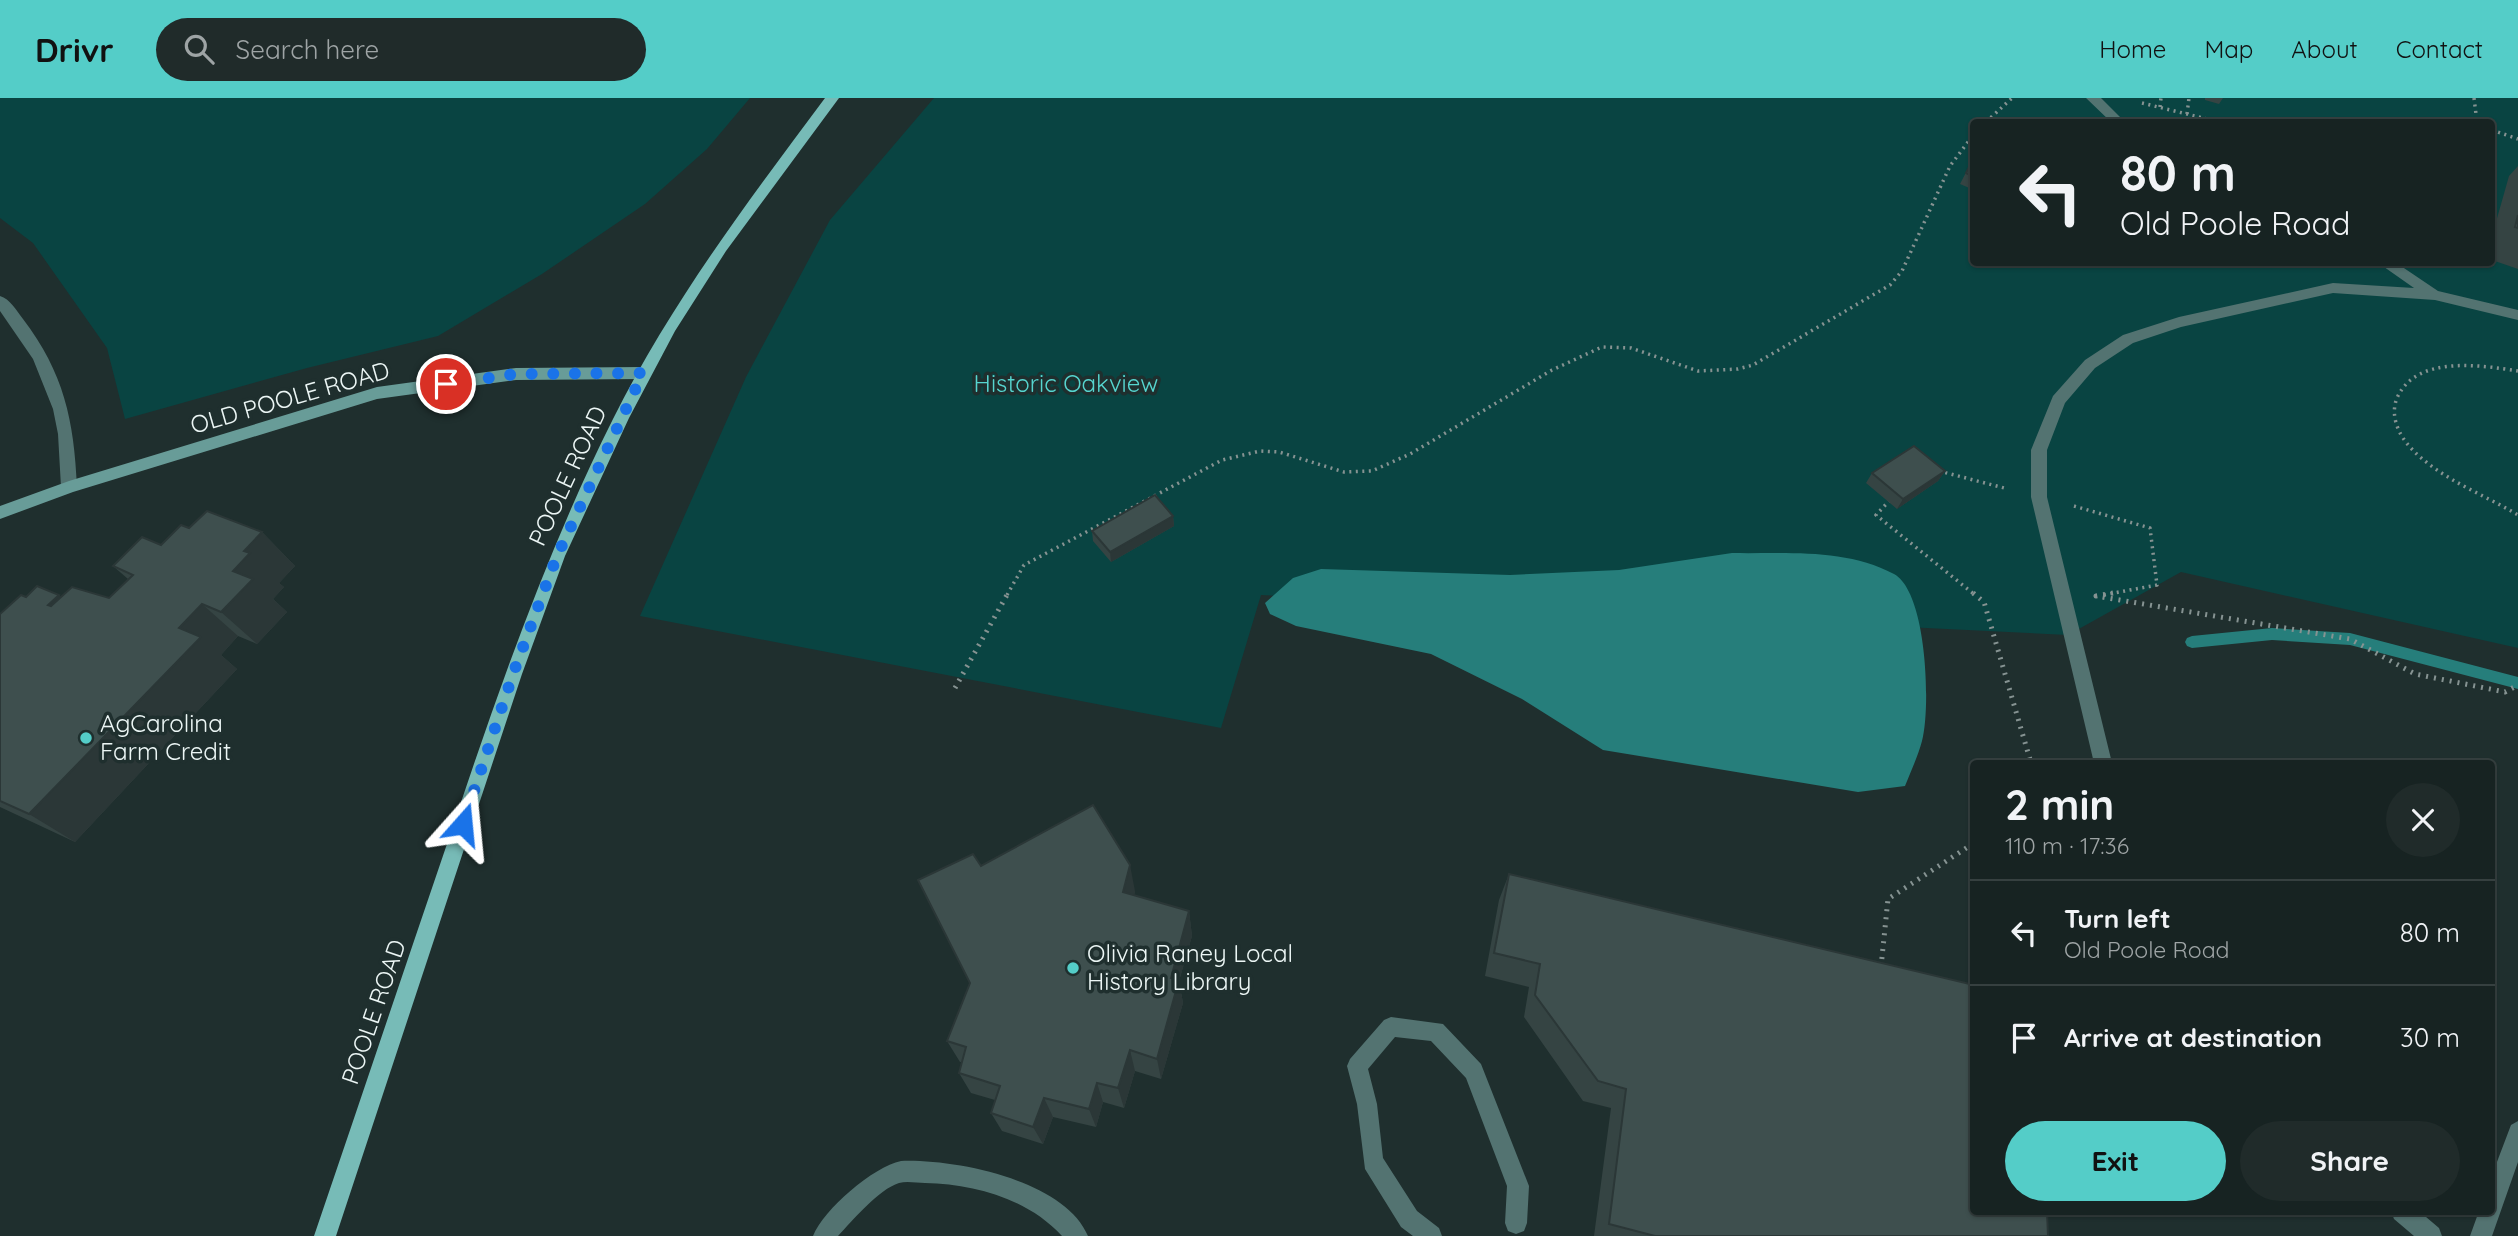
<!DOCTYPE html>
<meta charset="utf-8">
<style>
body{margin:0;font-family:Quicksand,sans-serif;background:#202b2a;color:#f1f3f6;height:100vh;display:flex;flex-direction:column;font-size:26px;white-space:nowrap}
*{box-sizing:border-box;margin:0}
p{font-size:23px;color:#9ea4a5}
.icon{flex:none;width:38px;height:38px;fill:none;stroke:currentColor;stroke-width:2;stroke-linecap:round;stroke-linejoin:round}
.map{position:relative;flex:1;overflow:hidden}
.details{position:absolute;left:1970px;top:662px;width:525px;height:455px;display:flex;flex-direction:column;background:#172322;border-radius:7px;box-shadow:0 2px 5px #0004,0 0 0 2px #364040}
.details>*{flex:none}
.hud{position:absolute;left:1970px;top:21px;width:525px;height:147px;border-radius:7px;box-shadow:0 2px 5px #0004,0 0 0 2px #364040;background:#172322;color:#f1f3f6;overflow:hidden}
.pin{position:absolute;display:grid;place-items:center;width:60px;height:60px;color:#fff;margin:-30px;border:4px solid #fff;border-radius:50%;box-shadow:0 2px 7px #0007}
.me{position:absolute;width:77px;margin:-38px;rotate:18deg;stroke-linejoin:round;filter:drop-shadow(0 0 5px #0008)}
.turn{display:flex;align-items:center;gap:24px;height:147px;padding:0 35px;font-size:32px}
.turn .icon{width:91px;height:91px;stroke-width:2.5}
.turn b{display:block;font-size:49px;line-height:60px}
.round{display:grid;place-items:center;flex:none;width:74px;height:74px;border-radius:37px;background:#202b2a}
.headline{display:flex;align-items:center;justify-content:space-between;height:119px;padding:0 35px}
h1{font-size:42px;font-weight:800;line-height:52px}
.cta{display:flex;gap:14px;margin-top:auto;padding:14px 35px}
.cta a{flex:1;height:80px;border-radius:42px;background:#54cdc8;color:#111;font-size:28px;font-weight:800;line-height:80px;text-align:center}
.cta a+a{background:#202b2a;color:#f1f3f6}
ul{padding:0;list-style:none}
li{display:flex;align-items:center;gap:21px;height:105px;padding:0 35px;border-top:2px solid #364040}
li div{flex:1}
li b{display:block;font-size:26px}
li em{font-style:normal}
header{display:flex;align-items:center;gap:42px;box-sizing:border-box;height:98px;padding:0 35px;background:#54cdc8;color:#111}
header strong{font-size:33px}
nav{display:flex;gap:38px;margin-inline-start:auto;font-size:24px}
.search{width:490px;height:63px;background:#202b2a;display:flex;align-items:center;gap:18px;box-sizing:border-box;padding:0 24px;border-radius:38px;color:#9ea4a5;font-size:26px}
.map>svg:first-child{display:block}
.green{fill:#094442;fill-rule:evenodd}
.water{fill:#267e7b}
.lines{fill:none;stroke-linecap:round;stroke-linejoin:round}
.stream{fill:#267e7b;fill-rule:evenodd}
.path-far1{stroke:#869392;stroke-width:3.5;stroke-dasharray:2 4.5;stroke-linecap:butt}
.path{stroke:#869392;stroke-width:5;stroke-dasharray:2 6;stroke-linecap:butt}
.lane{fill:#537371;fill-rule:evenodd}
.street{fill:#537371;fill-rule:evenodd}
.secondary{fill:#689c98;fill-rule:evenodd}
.primary{fill:#77bbb7;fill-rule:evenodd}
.wall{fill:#354443}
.shaded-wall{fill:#2b3737}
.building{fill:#3e4f4e;stroke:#2b3737;stroke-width:2}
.route{stroke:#1a73e8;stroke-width:12;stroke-dasharray:0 21.6}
.poi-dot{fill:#54cdc8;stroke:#1f2f2e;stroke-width:2.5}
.labels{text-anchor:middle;stroke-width:7;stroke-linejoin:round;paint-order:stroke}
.park-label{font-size:24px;fill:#56d5cf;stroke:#1f2f2e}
.street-label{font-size:24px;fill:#ecf6f5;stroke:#1f2f2e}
.poi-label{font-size:24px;fill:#ecf6f5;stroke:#1f2f2e;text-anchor:start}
</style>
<header>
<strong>Drivr</strong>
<div class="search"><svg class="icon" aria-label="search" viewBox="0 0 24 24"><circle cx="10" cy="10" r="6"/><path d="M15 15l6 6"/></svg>Search here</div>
<nav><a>Home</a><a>Map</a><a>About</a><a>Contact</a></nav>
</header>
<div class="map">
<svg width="2518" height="1138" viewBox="0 0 2518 1138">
<rect width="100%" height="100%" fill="#1f2f2e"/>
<!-- green -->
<path class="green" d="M0 0H750L707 51 645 106 542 176 438 238 307 270 125 321 107 250 33 145 0 120Z
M934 0H2518V550L2181 474 2068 537 1261 497 1221 630 640 518 746 279 830 122ZM1974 24H2492V164H1974Z"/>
<!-- water -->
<path class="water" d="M1732 455C1786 456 1845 450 1894 476 1927 494 1931 609 1922 643 1918 658 1911 673 1905 688L1858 694 1603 652 1522 601 1431 556 1296 528 1270 516 1265 505 1293 480 1321 471 1510 477 1619 472Z"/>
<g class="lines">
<!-- stream -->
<path class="stream" d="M2272 530 2350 535 2518 579V591L2350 547 2272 542 2192 550 2187 548 2185 544 2187 540 2192 538Z"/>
<!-- path-far1 -->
<path class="path-far1" d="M2474 0 2477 24
M2142 5 2219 24
M2160 9 2161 0
M2187 16 2189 0
M1986 24 2012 0
M2492 32 2518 41
M2518 273C2480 267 2416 257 2397 300 2390 317 2398 336 2410 349 2438 380 2483 396 2518 417
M1939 373 2008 391
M1890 402 1876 417 1975 497
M2074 408 2150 430 2157 487 2103 497
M1007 497 1024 467 1222 362 1260 353 1279 354 1344 374 1372 373 1410 356 1552 272 1602 249 1631 250 1698 273 1738 271 1753 267 1890 187 1902 173 1950 68 1974 36"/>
<!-- path -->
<path class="path" d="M1973 495 1984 504 2031 665
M2113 495 2096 498 2350 541 2415 576 2505 594 2518 587
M955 590 1008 495
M1881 869 1888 801 1974 745"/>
<!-- lane -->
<path class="lane" d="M2086 0H2101L2125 24H2111Z
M2377 164H2395L2438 193 2518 212V222L2435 202 2333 195 2181 229 2133 245 2095 270 2065 305 2047 352V399L2112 665H2094L2031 399V352L2053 298 2085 262 2123 237 2179 219 2333 185 2414 190Z
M1391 919 1443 926 1481 966 1529 1088 1527 1125 1524 1133 1516 1136 1508 1133 1505 1125 1507 1088 1466 980 1431 943 1395 939 1368 971 1377 1006 1383 1060 1417 1113 1439 1130 1442 1138H1413L1401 1129 1365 1071 1357 1006 1347 968 1350 961 1384 922Z
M2518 1023V1064L2492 1138H2470L2479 1113H2492V1077L2511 1027Z
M901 1063C955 1061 1065 1082 1088 1138H1062C1028 1101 975 1086 925 1085 917 1085 907 1083 899 1085 879 1091 852 1123 838 1138H813C824 1111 873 1069 901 1063Z
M2391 1113H2419L2439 1130 2442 1138H2414L2394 1121Z"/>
<!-- street -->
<path class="street" d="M0 198C10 201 16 212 23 221 64 275 74 322 77 389L75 393H63L61 389 58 336 53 311 33 261 0 213Z"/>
<!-- secondary -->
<path class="secondary" d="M643 269 651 275 643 281 516 282 377 301 73 394 0 421V408L69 383 377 289 516 270Z"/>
<!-- primary -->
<path class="primary" d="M825 0H839L726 153 675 233 629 320 565 458 522 576 336 1138H314C359 1006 403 875 448 743 496 599 545 457 613 321 671 205 748 103 825 0Z"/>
</g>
<!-- wall -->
<path class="wall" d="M2205 0H2223L2219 6 2205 2Z
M1974 59V92L1960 86Z
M2518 68V171L2492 162V138L2509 78Z
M1945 373 1938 383 1897 411 1866 385 1872 375Z
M1173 418 1174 428 1111 464 1093 443 1092 433Z
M189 430 262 434 295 468 279 485 284 489 273 501 287 514 257 546 238 538 221 557 237 571 75 744 0 709V516L26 499 59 497 61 499 109 500 128 481 113 468 161 447Z
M1509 776 2048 1138H1594L1611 1010 1583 1003 1524 919 1529 889 1485 878 1499 802Z
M1135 793 1134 797 1189 813 1192 838 1179 883 1183 905 1161 981 1135 973 1124 1010 1103 1004 1096 1029 1053 1019 1043 1046 1002 1033 991 1015 995 1002 971 995 959 975 962 964H960L947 943 970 885Z"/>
<!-- shaded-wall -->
<path class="shaded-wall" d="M1945 373 1938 383 1897 411 1903 401Z
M1173 418 1174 428 1111 464 1110 454Z
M262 434 295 468 279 485 284 489 273 501 287 514 257 546 221 514 233 473 244 453Z
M59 497 100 529 48 507Z
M202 506 238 538 221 557 237 571 75 744 29 716 179 530Z
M1130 767 1135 793 1128 819 1123 794Z
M1189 813 1192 838 1179 883 1183 905 1161 981 1157 961 1171 880Z
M1130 952 1135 973 1124 1010 1118 990Z
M1097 985 1103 1004 1096 1029 1089 1011Z
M1044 1000 1053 1019 1043 1046 1033 1029Z"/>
<!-- building -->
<path class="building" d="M2253 20 2268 24H2251Z
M1974 59V79L1966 75Z
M2518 117V130L2515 129Z
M1914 348 1945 373 1903 401 1872 375Z
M1155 397 1173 418 1110 454 1092 433Z
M207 413 262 434 244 453 250 455 233 473 253 481 221 514 202 506 179 530 201 539 29 716 0 703V516L21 497 26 499 37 488 59 497 48 507 51 508 72 489 109 500 133 477 113 468 142 439 161 447 181 427 189 430Z
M1093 707 1130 767 1123 794 1189 813 1171 880 1179 882 1157 961 1130 952 1118 990 1097 985 1089 1011 1044 1000 1033 1029 991 1015 1000 988 959 975 966 949 947 943 970 885 918 782 973 756 981 768Z
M1509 776 1974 887V1113H2047L2048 1138H1655L1609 1126 1626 991 1598 983 1535 897 1540 866 1494 855Z"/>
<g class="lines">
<!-- route -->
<path class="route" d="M446 286 516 276 643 275 557 458 513 576 463 726"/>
</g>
<!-- markers -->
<g class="poi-dot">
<circle cx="86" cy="640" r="7"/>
<circle cx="1073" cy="870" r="7"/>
</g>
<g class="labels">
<!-- park labels -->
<g class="park-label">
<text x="1066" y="294">Historic Oakview</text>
</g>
<!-- street labels -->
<g class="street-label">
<text transform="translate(290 300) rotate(-16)" y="8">OLD POOLE ROAD</text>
<text transform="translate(568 378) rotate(-65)" y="8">POOLE ROAD</text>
<text transform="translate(374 914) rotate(-71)" y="8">POOLE ROAD</text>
</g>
<!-- poi labels -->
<g class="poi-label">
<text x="100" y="634">AgCarolina<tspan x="100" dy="28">Farm Credit</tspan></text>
<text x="1087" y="864">Olivia Raney Local<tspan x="1087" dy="28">History Library</tspan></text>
</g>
</g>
</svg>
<div class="pin" style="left:446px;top:286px;background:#d93025"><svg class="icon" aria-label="arrive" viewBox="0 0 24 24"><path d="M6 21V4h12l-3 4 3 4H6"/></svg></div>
<svg class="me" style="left:463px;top:726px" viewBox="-20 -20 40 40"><path d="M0-17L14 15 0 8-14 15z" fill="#1a73e8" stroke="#fff" stroke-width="4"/></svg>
<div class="hud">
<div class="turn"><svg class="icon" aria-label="left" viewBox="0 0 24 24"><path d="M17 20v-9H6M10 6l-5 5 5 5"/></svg><div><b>80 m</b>Old Poole Road</div></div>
</div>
<section class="details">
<div class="headline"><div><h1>2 min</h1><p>110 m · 17:36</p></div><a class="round"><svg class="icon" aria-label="close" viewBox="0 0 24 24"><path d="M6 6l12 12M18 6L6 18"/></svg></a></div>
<ul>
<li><svg class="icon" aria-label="left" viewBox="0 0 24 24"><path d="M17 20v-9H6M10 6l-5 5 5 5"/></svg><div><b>Turn left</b><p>Old Poole Road</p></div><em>80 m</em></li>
<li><svg class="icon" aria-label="arrive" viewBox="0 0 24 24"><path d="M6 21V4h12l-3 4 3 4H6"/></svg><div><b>Arrive at destination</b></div><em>30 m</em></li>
</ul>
<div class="cta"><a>Exit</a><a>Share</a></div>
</section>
</div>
